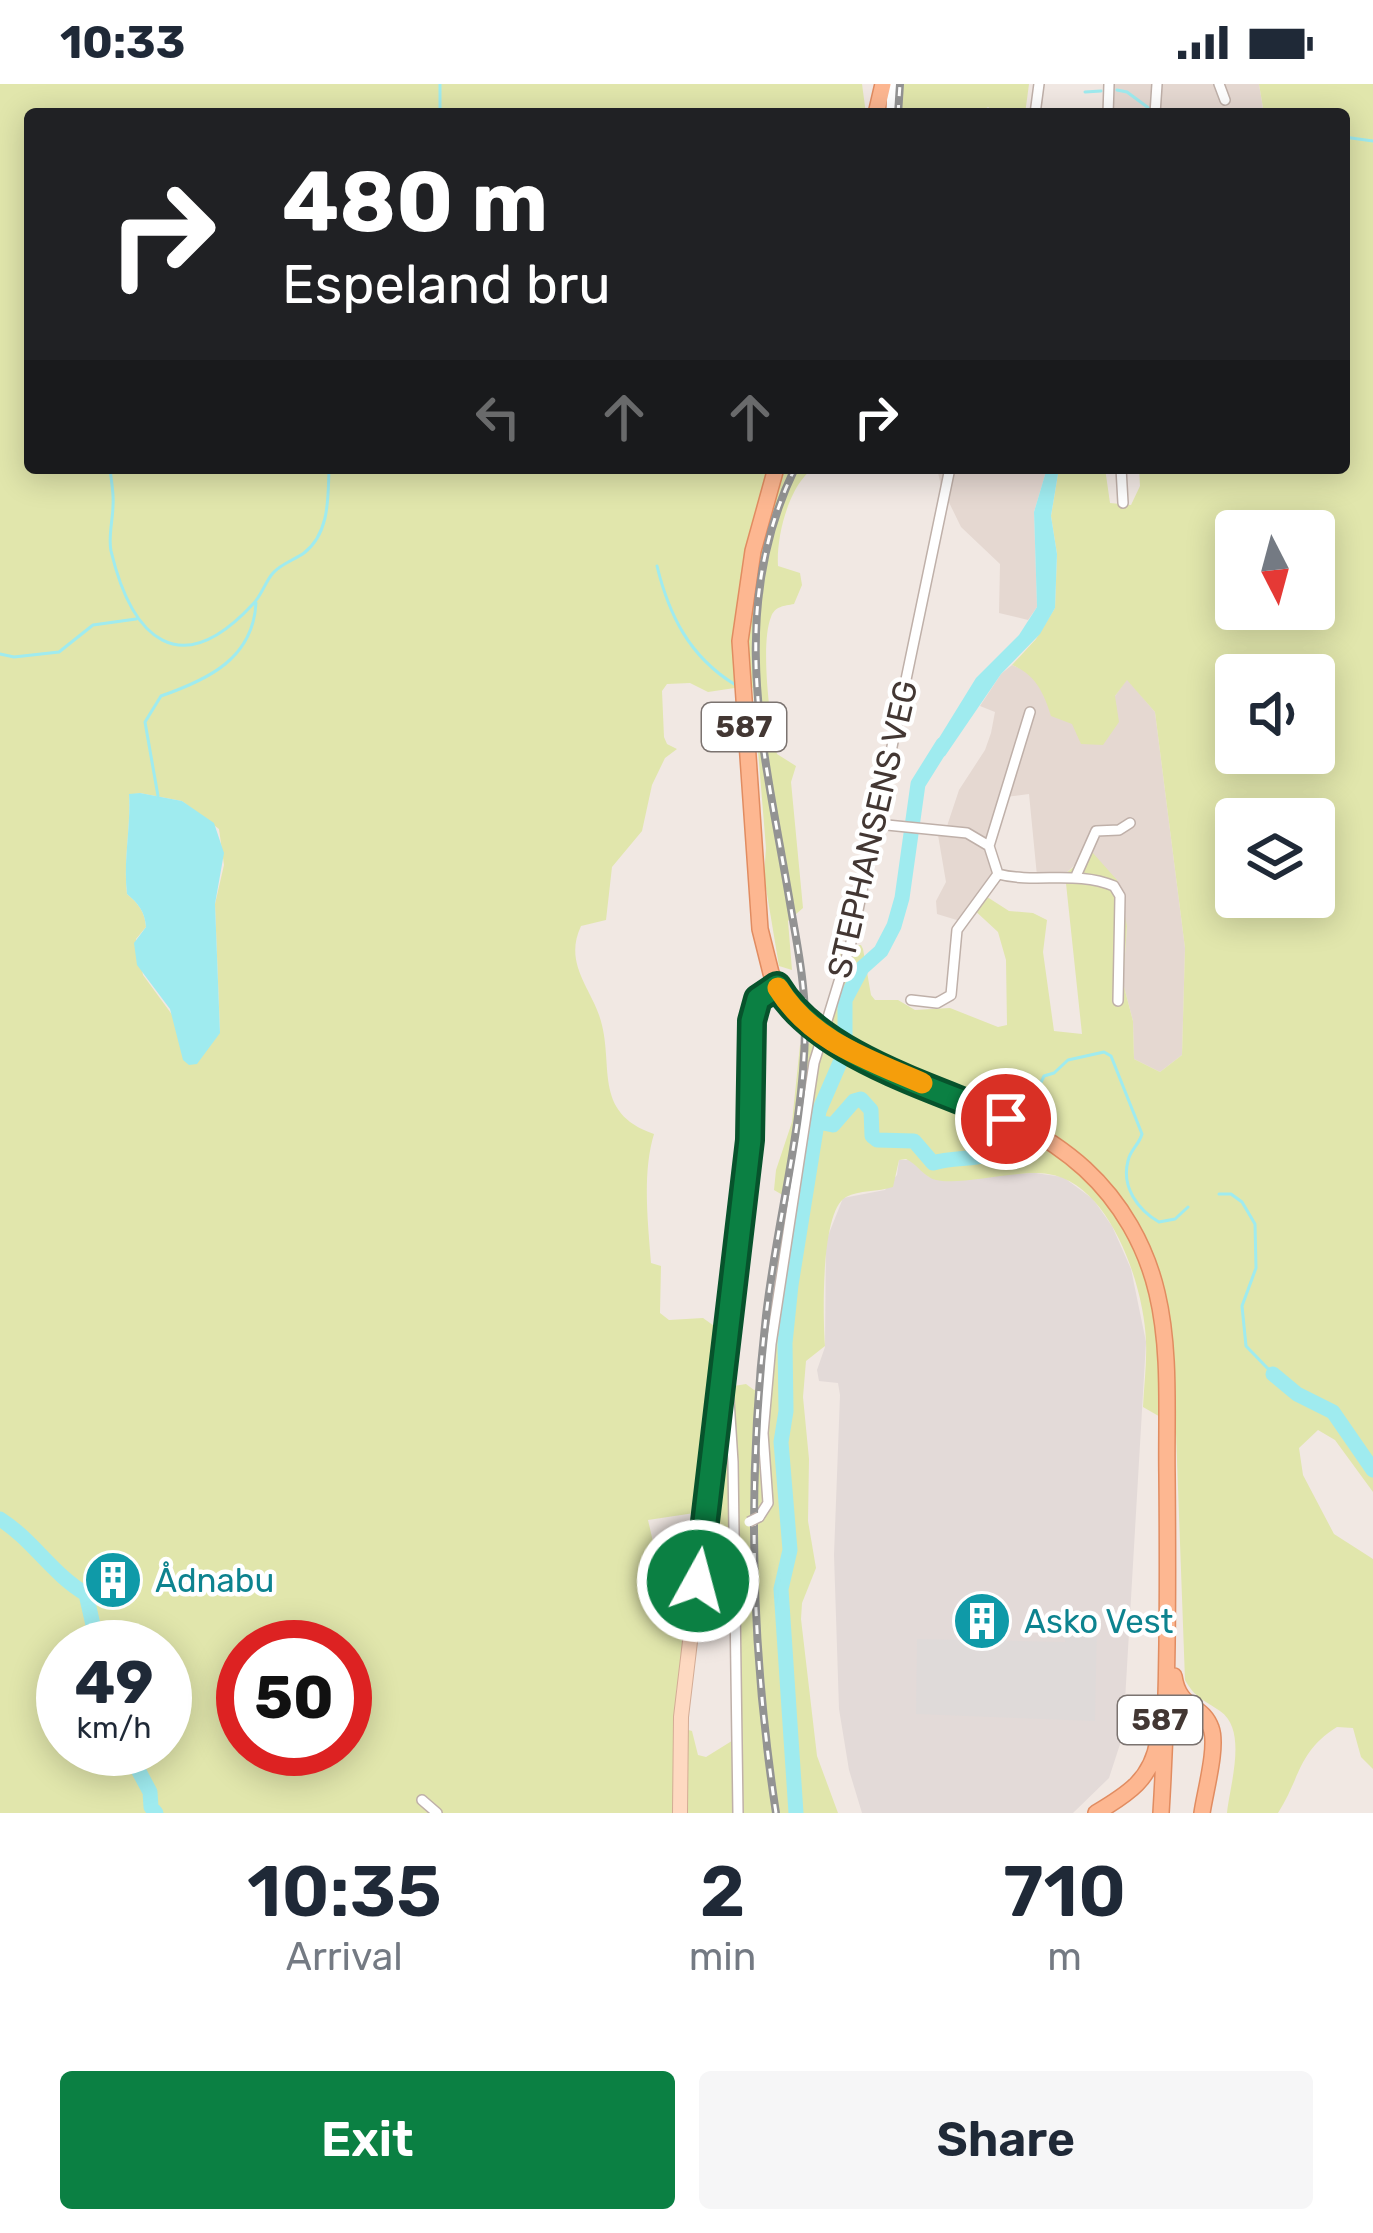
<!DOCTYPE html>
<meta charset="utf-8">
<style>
body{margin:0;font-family:Rubik,sans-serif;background:#f6f6f7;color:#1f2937;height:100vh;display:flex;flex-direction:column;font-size:45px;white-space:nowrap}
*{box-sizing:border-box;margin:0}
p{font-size:39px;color:#747a83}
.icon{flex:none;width:66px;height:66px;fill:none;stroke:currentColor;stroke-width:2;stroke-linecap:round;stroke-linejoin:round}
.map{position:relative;height:1729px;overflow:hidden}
.drawer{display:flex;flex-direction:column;background:#fff;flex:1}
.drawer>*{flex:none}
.hud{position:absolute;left:24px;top:24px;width:1326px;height:366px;border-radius:12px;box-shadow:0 6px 30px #0003;background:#202124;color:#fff;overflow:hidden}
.needle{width:78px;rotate:174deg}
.tools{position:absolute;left:1215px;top:426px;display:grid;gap:24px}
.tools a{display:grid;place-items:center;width:120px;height:120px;border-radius:12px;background:#fff;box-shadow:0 6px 30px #0003;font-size:60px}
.speed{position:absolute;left:36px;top:1536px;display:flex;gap:24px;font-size:60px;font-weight:700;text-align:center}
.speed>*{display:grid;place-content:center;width:156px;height:156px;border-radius:50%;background:#fff;box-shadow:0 6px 30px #0003;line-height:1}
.speed small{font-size:30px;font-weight:400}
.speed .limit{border:18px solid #d22;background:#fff;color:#111}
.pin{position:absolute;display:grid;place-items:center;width:102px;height:102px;color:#fff;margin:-51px;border:6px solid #fff;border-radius:50%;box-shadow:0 3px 12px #0007}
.me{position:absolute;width:132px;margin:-66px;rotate:7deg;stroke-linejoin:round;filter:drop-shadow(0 0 9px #0008)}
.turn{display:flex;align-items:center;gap:42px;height:252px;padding:0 60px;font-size:54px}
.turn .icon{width:156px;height:156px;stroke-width:2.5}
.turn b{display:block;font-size:84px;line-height:102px}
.lanes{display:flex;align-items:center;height:114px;padding:0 60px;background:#0003;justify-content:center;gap:60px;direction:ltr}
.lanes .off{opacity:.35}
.eta{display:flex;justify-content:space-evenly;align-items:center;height:204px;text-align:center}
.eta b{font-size:72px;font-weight:600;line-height:84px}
.action{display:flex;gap:24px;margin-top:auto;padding:24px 60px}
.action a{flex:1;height:138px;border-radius:12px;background:#0b8043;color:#fff;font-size:48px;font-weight:600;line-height:138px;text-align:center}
.action a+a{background:#f6f6f7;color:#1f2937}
.status{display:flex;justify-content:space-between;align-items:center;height:84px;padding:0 60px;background:#fff;direction:ltr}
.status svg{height:33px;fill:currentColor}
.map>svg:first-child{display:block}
.residential{fill:#e5d8d1}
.industrial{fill:#e3dad8}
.green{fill:#e1e6ac;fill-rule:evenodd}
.parking{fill:#dfdad9}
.water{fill:#9febef}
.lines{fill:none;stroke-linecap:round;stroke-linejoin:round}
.stream{stroke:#9febef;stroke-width:3}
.river{stroke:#9febef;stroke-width:15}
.minor-casing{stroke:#bfb0a9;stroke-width:12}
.secondary-casing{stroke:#d4ac95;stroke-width:16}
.primary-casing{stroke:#e18c61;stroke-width:18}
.minor{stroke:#fff;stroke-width:9}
.secondary{stroke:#fed9c1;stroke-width:14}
.primary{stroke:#fdb791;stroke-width:15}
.rail-casing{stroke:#939393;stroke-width:8}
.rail{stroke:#fff;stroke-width:3;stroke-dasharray:9;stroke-linecap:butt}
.minor-bridge-casing{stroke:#bfb0a9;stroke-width:12;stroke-linecap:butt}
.primary-bridge-casing{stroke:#e18c61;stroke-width:18;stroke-linecap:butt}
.minor-bridge{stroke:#fff;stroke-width:9}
.primary-bridge{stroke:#fdb791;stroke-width:15}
.route-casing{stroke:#07532c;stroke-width:30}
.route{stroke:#0b8043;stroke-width:21}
.slow{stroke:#f59e0b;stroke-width:21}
.labels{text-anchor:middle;stroke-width:9;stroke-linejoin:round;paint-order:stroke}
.shield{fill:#fff;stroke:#7b7370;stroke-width:3}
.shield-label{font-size:30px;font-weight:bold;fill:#433733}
.street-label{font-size:33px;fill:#433733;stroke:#fff}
.culture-label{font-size:33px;fill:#0d838f;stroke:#fff;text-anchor:start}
</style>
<div class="status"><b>10:33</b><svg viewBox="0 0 49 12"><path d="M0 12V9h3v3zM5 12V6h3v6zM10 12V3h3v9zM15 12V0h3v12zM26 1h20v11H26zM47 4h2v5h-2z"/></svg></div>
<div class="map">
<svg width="1373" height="1729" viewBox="0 0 1373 1729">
<rect width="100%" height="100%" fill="#f1e8e3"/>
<!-- residential -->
<path class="residential" d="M1107 0H1259L1264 30H1107Z
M937 384H1047L1034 428 1037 523 1028 536 999 529 1000 480 961 443 941 402Z
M1012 581 1026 587 1044 606 1115 612 1127 595 1155 628 1185 864 1182 971 1160 988 1134 975 1133 937 1123 899 1127 842 1077 779 1065 790 1037 792 1029 710 1005 713 993 749 995 789 960 837 937 830 936 817 946 798 938 751 947 742 959 706 985 666 991 649 995 628 980 622 1001 590Z"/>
<!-- industrial -->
<path class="industrial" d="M899 1076H910L929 1093 1035 1089 1063 1093 1093 1115 1112 1142 1131 1185 1146 1258 1123 1651 1109 1694 1073 1729H862L849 1686 839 1625 834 1471 840 1311 838 1299 819 1297 817 1286 825 1263 826 1157 843 1114 885 1106 897 1091Z"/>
<!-- green -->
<path class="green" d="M0 0H862L866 30H30V384H814C789 400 776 453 778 482L800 489 802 501 794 520C784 522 775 522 771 533 760 560 770 640 777 670L796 682 791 698 803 824 788 837 792 886 779 882 764 792 766 764 755 630 753 604 748 602 708 608 690 599 667 600 662 607 664 653 667 660 677 665 665 674 652 701 642 747 612 783 606 836 581 842C564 878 589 902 599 931 616 979 590 1028 654 1050 642 1089 648 1139 651 1179L661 1182 660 1229 669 1236 703 1234 717 1244 719 1329 735 1326 734 1302 746 1300 754 1306 764 1302 778 1169 783 1141 789 1131 786 1113 774 1106 776 1086 792 1038 800 961 812 959C825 934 840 890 841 862L861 861 863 865 871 911 875 916H898L915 926 950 924 998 943 1007 941 1006 876 998 848 971 823 981 809 1009 827 1033 829 1047 836 1043 868 1054 947 1082 950 1065 790 1092 768 1117 796 1127 842 1123 899 1133 937 1134 975 1160 988 1182 971 1185 864 1155 628 1127 596 1115 612 1119 638 1103 661 1081 660 1072 640 1051 632C1044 609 1035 590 1012 581L1036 555 1055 524 1057 470 1051 432 1059 384H1105L1110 419 1131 421 1140 402 1139 384H1344V30H1264L1259 0H1373V1408L1335 1356 1318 1346 1299 1364 1303 1391 1334 1450 1373 1475V1685L1361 1673 1353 1644 1337 1643C1298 1667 1300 1695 1278 1729H1227C1230 1700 1248 1646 1220 1627 1204 1616 1195 1614 1185 1596L1176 1349 1169 1338 1143 1323C1144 1301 1147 1279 1146 1257 1144 1203 1111 1099 1048 1090 1018 1085 962 1102 936 1096 925 1094 917 1080 906 1075L899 1076 893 1103C878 1108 859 1106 846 1113 820 1127 823 1235 825 1262L806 1277 803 1313 809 1375 808 1437 816 1484 802 1519 801 1535 817 1672 838 1729H0ZM1236 447H1314V525H1236ZM1236 591H1314V669H1236ZM140 709 182 717 219 745 224 781 215 820 220 948 173 932 143 891 136 855 146 843C145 828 138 819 127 810 123 777 131 744 129 711ZM1236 735H1314V813H1236ZM701 1428 710 1435 712 1448 698 1548 730 1546 736 1593 735 1655 706 1673 698 1671 692 1647 681 1644 676 1607 683 1576 682 1536 665 1510 648 1436ZM63 1563H165V1665H63ZM243 1563H345V1665H243Z
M900 0H1029L1025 30H998L988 23 977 30H898Z"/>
<!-- parking -->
<path class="parking" d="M1066 1537 1097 1538 1095 1637 916 1630 917 1555 1065 1558Z"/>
<!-- water -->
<path class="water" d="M1047 384H1059L1051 432 1057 470 1055 524 1040 550 1001 590 945 672 931 676V667L976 594 1019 551 1037 523 1034 428Z
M140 709 182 717 214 739 224 769 215 820 220 949 197 980 189 981 183 976 170 925 137 881 134 859 146 843C145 828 138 819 127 810 123 777 131 743 129 710Z"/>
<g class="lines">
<!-- stream -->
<path class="stream" d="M1117 6 1127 8 1150 25
M1085 8 1101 7
M440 30V0
M1344 53 1373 57
M110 384C111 396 114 409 113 421 113 436 108 452 111 467 132 555 180 599 253 520 262 511 265 498 273 489 281 480 294 476 304 469 330 449 328 413 329 384
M657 482C669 531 689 572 734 600
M0 570 14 573 59 568 93 541 136 535
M158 712 145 638 161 612C207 596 253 575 256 519
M1028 1026 1044 992 1054 989 1068 976 1104 968 1111 972 1142 1050C1139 1061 1130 1066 1128 1077 1121 1103 1138 1126 1159 1138L1175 1135 1188 1123
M1219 1110H1231L1242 1118 1255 1140 1256 1184 1242 1222 1246 1262 1273 1290"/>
<!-- river -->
<path class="river" d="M818 1038 833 1041 854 1017 861 1015 871 1026 872 1052 877 1056 914 1057 933 1079C958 1071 991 1079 1010 1059
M1273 1290 1297 1310 1333 1328 1373 1386
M0 1435C33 1456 52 1490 86 1510L98 1563
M127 1665 150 1708 151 1723 156 1729
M796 1729 781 1505 790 1466 781 1358 786 1327 785 1259 791 1201 819 1027 845 967V916L862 884 881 867 894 842 902 814 918 700 943 660"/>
<!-- minor casing -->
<g class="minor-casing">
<path id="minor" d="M1219 0 1225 16
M891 30 892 0
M1035 30 1039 0
M1108 30 1109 0
M1155 30 1157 0
M1121 384 1123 419
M877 740 967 749 989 762 998 790C1036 800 1076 786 1114 802L1120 812 1118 917
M989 762 1030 628
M1076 792 1096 747 1119 746 1130 739
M911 916 937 919 951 911 957 846 998 790
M727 1285 733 1378 738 1729
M759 1433 768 1419 763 1349 771 1260 814 979 852 855 950 384
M422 1716 437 1729"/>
</g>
<!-- secondary casing -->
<g class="secondary-casing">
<path id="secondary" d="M680 1729 681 1633 747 1079 753 927 758 915 777 902"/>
</g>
<!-- primary casing -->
<g class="primary-casing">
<path id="primary" d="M876 30 883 0
M776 384 753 467 740 557 760 845 771 889 787 919
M866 975C939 1005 1026 1031 1085 1085 1121 1118 1146 1162 1157 1209 1171 1268 1166 1332 1167 1391 1168 1504 1168 1616 1161 1729
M1174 1592C1179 1626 1202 1619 1211 1644 1218 1662 1205 1708 1202 1729
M1096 1729C1128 1710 1152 1695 1158 1656"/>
</g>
<!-- minor -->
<use href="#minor" class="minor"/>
<!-- secondary -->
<use href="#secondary" class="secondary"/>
<!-- primary -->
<use href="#primary" class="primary"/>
<!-- rail casing -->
<g class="rail-casing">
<path id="rail" d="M898 30 900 0
M776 1729C751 1565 747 1397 766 1232 777 1136 804 1041 805 945 806 903 797 860 790 819 765 669 725 529 795 384"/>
</g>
<!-- rail -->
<use href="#rail" class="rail"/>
<!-- minor-bridge casing -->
<g class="minor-bridge-casing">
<path id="minor-bridge" d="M749 1438 759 1433"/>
</g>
<!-- primary-bridge casing -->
<g class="primary-bridge-casing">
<path id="primary-bridge" d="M787 919 816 948 866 975"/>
</g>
<!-- minor-bridge -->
<use href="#minor-bridge" class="minor-bridge"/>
<!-- primary-bridge -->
<use href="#primary-bridge" class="primary-bridge"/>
</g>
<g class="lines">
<!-- route casing -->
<g class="route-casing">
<path id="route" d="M698 1497 750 1056 752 937 758 915 777 902C819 972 933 1003 1006 1035"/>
</g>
<!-- route -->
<use href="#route" class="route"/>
<!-- slow -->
<path class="slow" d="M778 904C811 957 867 975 922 999"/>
</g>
<!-- icons -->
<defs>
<g id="building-disc" transform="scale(3)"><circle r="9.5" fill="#0f9aa8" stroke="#fff"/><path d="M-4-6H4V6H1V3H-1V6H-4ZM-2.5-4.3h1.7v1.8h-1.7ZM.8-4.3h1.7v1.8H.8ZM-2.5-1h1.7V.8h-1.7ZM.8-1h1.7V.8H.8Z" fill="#fff"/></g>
</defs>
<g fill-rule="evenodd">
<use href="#building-disc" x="113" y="1496"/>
<use href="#building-disc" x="982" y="1537"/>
</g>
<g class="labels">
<!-- shield labels -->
<g class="shield">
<rect x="702" y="619" width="84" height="48" rx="9"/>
<rect x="1118" y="1612" width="84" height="48" rx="9"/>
</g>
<g class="shield-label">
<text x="744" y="653">587</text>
<text x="1160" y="1646">587</text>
</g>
<!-- street labels -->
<g class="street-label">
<text transform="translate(872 745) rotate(-77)" y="12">STEPHANSENS VEG</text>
</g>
<!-- culture labels -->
<g class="culture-label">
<text x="155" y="1508">Ådnabu</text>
<text x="1024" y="1549">Asko Vest</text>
</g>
</g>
</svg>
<div class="tools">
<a><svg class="needle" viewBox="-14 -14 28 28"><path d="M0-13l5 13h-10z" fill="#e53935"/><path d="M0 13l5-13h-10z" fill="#747a83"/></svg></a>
<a><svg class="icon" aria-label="sound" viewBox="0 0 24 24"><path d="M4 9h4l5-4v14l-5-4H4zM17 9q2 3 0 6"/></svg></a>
<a><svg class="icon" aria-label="layers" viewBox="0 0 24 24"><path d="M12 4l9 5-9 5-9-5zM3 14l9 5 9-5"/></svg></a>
</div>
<div class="speed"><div>49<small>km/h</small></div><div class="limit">50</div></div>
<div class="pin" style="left:1006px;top:1035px;background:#d93025"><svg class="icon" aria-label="arrive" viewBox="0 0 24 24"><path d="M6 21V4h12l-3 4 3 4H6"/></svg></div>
<svg class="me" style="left:698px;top:1497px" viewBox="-20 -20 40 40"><circle r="17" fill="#0b8043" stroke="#fff" stroke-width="3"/><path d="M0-11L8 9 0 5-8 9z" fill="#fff"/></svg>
<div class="hud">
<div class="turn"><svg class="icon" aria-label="right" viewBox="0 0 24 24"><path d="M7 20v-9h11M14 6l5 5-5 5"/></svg><div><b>480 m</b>Espeland bru</div></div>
<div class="lanes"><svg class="icon off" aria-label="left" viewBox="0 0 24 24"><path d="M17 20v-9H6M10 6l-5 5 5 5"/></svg><svg class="icon off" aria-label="ahead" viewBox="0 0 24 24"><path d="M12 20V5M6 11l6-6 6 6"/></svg><svg class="icon off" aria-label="ahead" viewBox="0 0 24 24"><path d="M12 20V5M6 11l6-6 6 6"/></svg><svg class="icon" aria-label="right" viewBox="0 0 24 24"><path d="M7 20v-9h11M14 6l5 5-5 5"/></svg></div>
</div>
</div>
<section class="drawer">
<div class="eta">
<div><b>10:35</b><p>Arrival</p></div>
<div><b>2</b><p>min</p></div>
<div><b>710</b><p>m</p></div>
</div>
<div class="action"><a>Exit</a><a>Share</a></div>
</section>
